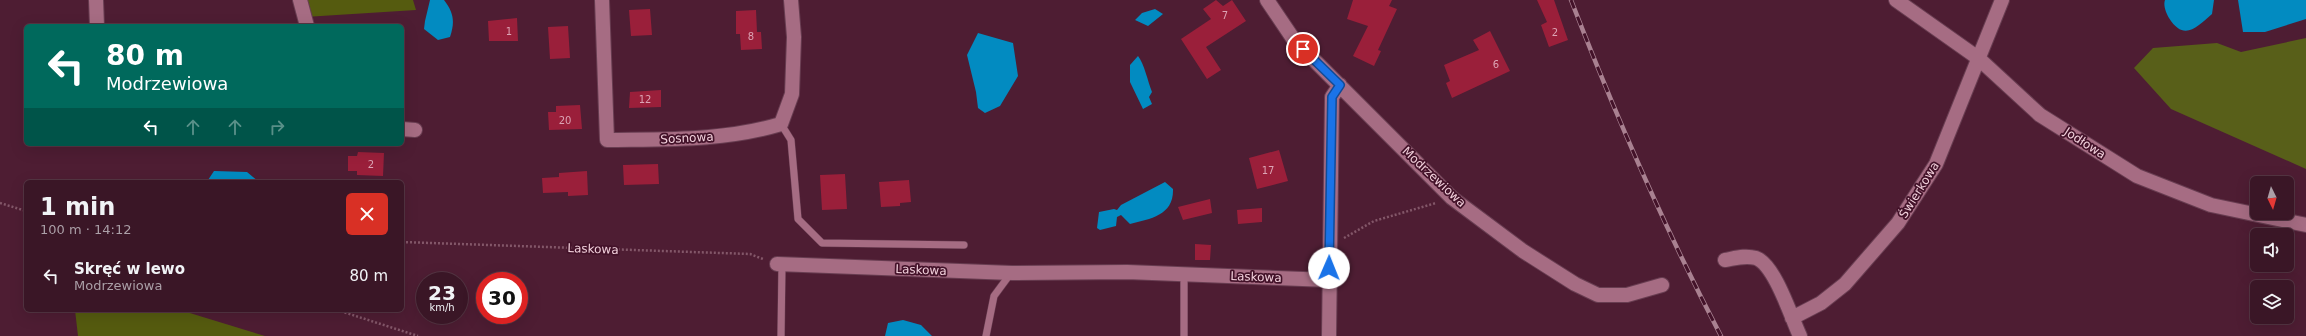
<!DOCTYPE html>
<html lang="pl">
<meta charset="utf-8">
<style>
body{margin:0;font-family:"DejaVu Sans",sans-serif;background:#411f2e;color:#f1f3f6;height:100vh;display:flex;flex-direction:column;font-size:15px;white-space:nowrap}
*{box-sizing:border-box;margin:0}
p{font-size:13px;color:#ab9fa7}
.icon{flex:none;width:22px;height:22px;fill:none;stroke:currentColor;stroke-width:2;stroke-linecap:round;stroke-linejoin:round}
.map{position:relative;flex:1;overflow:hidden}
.details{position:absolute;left:24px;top:180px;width:380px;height:132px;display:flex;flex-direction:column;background:#3a1626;border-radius:6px;box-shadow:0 4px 16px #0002,0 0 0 1px #543543}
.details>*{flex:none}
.top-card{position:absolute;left:24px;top:24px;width:380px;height:122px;border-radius:6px;box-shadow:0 4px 16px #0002,0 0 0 1px #543543;background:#00695c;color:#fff;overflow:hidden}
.needle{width:26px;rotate:175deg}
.tools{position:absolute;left:2250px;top:176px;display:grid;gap:8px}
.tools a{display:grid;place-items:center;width:44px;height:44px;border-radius:6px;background:#3a1626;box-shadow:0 4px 16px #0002,0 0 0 1px #543543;font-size:20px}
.speed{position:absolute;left:416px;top:272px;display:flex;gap:8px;font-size:20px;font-weight:700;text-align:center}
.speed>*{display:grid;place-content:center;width:52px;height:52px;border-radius:50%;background:#3a1626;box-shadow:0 4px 16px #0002,0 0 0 1px #543543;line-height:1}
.speed small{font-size:10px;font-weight:400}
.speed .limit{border:6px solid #d22;background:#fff;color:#111}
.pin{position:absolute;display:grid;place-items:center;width:34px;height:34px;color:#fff;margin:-17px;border:2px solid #fff;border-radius:50%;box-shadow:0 1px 4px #0007}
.me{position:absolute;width:44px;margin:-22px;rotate:1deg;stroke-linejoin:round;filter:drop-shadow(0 0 3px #0008)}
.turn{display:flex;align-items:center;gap:14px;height:84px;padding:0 16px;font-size:18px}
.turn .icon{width:52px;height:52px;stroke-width:2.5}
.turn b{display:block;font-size:28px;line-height:34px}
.lanes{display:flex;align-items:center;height:38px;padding:0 16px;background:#0003;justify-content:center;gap:20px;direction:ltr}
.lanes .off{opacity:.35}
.round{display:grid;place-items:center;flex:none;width:42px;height:42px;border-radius:6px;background:#411f2e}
.summary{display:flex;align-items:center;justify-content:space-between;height:68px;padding:0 16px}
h1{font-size:24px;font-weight:700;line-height:30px}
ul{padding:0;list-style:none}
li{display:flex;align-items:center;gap:12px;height:56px;padding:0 16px}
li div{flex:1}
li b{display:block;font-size:15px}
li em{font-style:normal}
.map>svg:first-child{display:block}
.green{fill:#585f19}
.forest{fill:#555b0f}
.water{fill:#028bc1}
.building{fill:#9a1f3a}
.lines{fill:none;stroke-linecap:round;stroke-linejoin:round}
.service-casing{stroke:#683d51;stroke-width:8}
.minor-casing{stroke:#683d51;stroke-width:16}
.path{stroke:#835769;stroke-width:2.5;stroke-dasharray:2 2;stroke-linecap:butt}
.service{stroke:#a66c83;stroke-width:7}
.minor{stroke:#a66c83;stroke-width:14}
.rail-casing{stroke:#a98191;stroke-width:4.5}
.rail{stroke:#431229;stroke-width:3;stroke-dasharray:9;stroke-linecap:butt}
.route-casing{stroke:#114b97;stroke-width:10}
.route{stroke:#1a73e8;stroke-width:7}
.labels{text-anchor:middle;stroke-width:3.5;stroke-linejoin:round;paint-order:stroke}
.number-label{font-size:10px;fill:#dca4b4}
.street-label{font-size:12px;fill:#f2d1dc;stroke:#431229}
</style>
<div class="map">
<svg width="2306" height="336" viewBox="0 0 2306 336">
<rect width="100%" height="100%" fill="#4e1d33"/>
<!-- green -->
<path class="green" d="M2306 38V169L2171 109 2134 68 2153 48 2217 43 2241 52Z"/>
<!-- forest -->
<path class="forest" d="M298 0H413L416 10 305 17Z
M75 310H180L265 336H78Z"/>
<!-- water -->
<path class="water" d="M430 0H444C454 13 455 22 450 37L438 40 424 29 425 21Z
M2165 0H2214L2212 14C2197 27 2184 42 2169 18 2166 13 2163 5 2165 0Z
M2238 0H2306V19L2265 32H2243Z
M1155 9 1163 14 1148 26 1135 20 1142 13Z
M978 33 1013 43 1018 76 1000 106 985 113 978 108 976 92 967 55Z
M1138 56C1144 63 1148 82 1152 92L1149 97 1152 104 1143 109 1130 82V65Z
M214 171 247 172 259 182H208V180Z
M1165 182 1173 189C1174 215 1151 219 1130 224L1121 215 1117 217 1116 226 1100 230 1097 228 1099 212 1114 209 1117 210 1121 205Z
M903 320 921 325 932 336H885L888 323Z"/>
<!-- building -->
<path class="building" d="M1216 0 1223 6 1232 0 1246 21 1206 47 1221 70 1207 79 1181 39 1211 19 1203 9Z
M1353 0H1392L1389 6 1397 9 1378 50 1381 51 1374 66 1353 56 1368 26 1347 19Z
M1537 0H1554L1568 40 1549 47 1541 25 1547 22Z
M650 9 652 35 631 36 629 10Z
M756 10 757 32H761L762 49 741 50 740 34H736V11Z
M517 18 518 41H489L488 21Z
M568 26 570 58 550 59 548 27Z
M1490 31 1510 71 1452 98 1446 83 1450 81 1444 65 1479 50 1473 40Z
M661 90V107L629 108 630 92Z
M580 105 582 129 549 130 548 112H556V106Z
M1279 150 1288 181 1257 189 1249 158Z
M358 152 384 153 383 176 357 175V171H348V156H357Z
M658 164 659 184 624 185 623 165Z
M587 171 588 195 568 196V192L543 193 542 178 559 177V173Z
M845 174 847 209 822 210 820 175Z
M909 180 911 202 900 203V206L881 207 879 182Z
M1210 199 1212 213 1183 220 1178 207Z
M1262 208V222L1238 224 1237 210Z
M1195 244 1211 245 1210 260H1195Z"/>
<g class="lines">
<!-- service casing -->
<g class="service-casing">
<path id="service" d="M781 124 791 140 798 219 822 243 964 245
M781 336 782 264
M986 336 994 296 1011 273
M1184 336V274"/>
</g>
<!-- minor casing -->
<g class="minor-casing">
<path id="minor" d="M96 0 97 26
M300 0 307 26
M602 0 607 140C666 139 724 141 781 124L792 94 794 37 791 0
M1267 0 1294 40 1452 198 1523 251 1575 284 1598 295H1627L1662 285
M1896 0 1978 58 2040 115 2137 176 2211 205 2306 225
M402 129 415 130
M1725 260C1736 258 1745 255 1756 258 1775 265 1791 317 1800 336
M777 264 1012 273 1127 272 1329 280
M1792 318 1821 303 1845 284 1898 223 1936 164 2002 0
M1329 336 1332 97 1340 85"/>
</g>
<!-- path -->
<path class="path" d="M0 203 26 211
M1344 238 1374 221 1436 203
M402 242 750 254 763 259
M337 310 418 336"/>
<!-- service -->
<use href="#service" class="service"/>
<!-- minor -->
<use href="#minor" class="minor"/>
<!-- rail casing -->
<g class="rail-casing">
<path id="rail" d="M1571 0C1615 114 1664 227 1721 336"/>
</g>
<!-- rail -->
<use href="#rail" class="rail"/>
</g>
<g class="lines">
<!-- route casing -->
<g class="route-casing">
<path id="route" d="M1303 49 1340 85 1332 97 1329 268"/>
</g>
<!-- route -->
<use href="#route" class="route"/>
</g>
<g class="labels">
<!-- number labels -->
<g class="number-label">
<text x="1225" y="19">7</text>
<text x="509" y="35">1</text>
<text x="1555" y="36">2</text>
<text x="751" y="40">8</text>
<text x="1496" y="68">6</text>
<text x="645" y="103">12</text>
<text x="565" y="124">20</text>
<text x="371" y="168">2</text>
<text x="1268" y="174">17</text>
</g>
<!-- street labels -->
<g class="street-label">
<text transform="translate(687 138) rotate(-3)" y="4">Sosnowa</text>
<text transform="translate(2085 143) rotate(33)" y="4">Jodłowa</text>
<text transform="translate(1434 177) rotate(43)" y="4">Modrzewiowa</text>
<text transform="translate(1919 190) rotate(-58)" y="4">Świerkowa</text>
<text transform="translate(593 249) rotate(2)" y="4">Laskowa</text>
<text transform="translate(921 270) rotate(2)" y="4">Laskowa</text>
<text transform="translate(1256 277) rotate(2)" y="4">Laskowa</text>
</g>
</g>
</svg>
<div class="tools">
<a><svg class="needle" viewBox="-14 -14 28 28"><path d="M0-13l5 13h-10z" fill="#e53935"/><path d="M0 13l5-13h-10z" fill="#ab9fa7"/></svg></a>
<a><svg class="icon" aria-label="sound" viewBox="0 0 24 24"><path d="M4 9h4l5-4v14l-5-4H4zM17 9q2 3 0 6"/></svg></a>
<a><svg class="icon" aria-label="layers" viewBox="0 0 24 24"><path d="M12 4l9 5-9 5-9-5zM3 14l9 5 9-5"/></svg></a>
</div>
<div class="speed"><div>23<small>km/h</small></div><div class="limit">30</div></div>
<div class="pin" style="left:1303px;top:49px;background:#d93025"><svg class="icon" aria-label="arrive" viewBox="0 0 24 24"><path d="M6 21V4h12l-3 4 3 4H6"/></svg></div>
<svg class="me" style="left:1329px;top:268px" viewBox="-20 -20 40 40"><circle r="19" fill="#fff"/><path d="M0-13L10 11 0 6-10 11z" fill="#1a73e8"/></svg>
<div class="top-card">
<div class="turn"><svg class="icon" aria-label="left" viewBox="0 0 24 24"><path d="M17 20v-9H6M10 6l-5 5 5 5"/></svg><div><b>80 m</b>Modrzewiowa</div></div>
<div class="lanes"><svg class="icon" aria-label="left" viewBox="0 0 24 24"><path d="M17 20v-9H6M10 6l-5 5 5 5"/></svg><svg class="icon off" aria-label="ahead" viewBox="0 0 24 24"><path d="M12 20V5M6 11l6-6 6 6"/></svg><svg class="icon off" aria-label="ahead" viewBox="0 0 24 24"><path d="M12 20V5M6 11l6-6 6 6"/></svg><svg class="icon off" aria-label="right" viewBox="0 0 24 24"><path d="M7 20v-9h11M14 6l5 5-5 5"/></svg></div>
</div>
<section class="details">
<div class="summary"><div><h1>1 min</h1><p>100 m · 14:12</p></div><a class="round" style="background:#d93025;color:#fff"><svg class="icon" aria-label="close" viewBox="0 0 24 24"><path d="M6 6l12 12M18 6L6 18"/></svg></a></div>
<ul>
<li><svg class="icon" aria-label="left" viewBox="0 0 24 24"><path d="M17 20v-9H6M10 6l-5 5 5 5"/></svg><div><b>Skręć w lewo</b><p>Modrzewiowa</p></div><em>80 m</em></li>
</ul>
</section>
</div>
